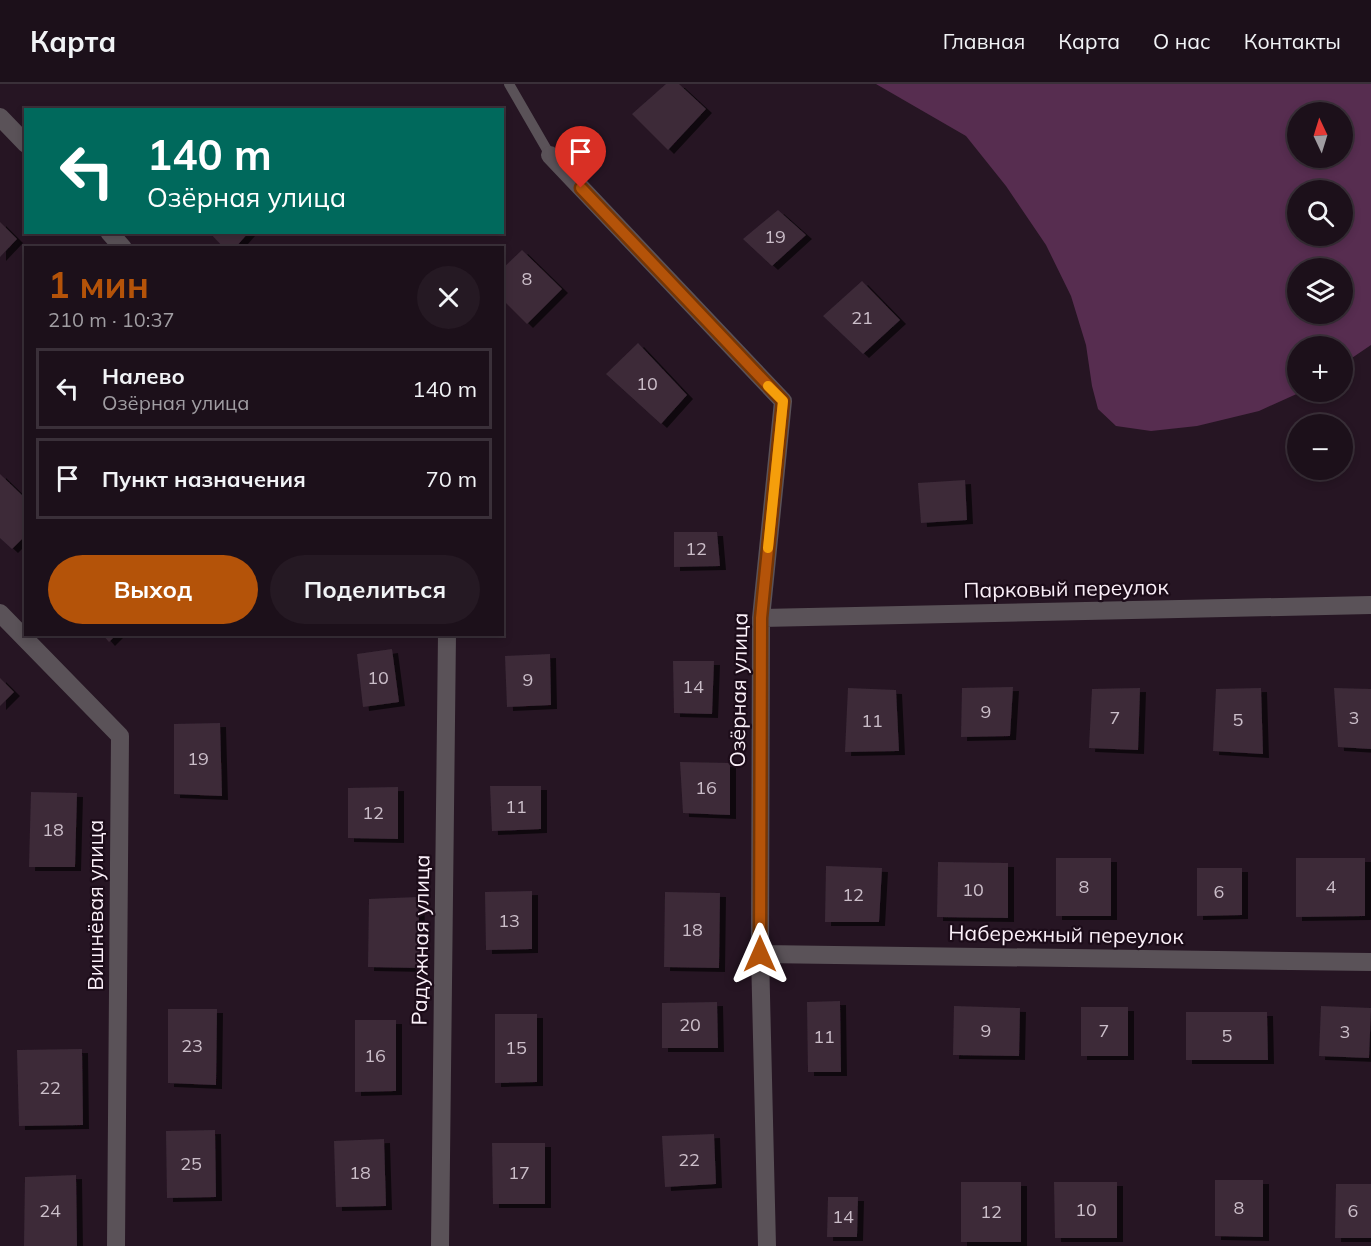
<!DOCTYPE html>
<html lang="ru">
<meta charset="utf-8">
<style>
body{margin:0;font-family:Mulish,sans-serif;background:#251923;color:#f1f3f6;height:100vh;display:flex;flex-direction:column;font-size:22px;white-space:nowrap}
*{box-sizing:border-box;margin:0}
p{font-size:20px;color:#a09da2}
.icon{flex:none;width:33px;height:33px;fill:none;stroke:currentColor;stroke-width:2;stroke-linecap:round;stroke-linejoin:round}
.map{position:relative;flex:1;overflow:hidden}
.panel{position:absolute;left:24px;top:162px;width:480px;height:390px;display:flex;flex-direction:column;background:#1c101a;border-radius:0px;box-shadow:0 3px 9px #0003,0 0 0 2px #3a3039}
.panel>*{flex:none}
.banner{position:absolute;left:24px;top:24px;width:480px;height:126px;border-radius:0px;box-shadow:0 3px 9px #0003,0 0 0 2px #3a3039;background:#00695c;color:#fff;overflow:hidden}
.needle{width:39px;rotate:356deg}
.tools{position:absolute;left:1287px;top:18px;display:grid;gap:12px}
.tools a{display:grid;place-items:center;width:66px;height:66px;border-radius:50%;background:#1c101a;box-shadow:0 3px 9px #0003,0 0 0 2px #3a3039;font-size:30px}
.pin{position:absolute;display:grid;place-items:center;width:51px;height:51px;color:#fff;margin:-62px -26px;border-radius:50% 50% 50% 0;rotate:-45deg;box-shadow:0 0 6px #0007}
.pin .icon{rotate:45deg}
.me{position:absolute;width:66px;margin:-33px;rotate:0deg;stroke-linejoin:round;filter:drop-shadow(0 0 4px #0008)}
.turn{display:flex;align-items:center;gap:21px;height:126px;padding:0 24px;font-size:27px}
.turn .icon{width:78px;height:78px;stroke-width:2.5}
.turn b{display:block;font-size:42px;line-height:51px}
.round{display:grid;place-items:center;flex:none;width:63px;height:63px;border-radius:32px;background:#251923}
.head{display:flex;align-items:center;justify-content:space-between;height:102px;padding:0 24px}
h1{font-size:36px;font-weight:700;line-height:45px;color:#b45309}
.action{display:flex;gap:12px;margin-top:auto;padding:12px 24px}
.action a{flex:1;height:69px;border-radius:36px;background:#b45309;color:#fff;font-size:24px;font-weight:700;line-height:69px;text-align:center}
.action a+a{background:#251923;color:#f1f3f6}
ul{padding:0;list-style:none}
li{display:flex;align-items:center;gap:18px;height:81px;margin:0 12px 9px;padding:0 12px;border:3px solid #3a3039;border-radius:0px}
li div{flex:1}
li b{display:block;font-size:22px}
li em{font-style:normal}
header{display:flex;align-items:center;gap:36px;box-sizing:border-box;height:84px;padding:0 30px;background:#1c101a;border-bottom:2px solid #3a3039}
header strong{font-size:28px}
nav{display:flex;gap:33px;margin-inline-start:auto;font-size:21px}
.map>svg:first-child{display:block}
.green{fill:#572d50;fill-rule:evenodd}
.building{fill:#3c2a38;filter:url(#shadow)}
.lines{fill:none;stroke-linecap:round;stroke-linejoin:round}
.lane{stroke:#5a5258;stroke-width:10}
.street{stroke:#5a5258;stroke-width:18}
.route-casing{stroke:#753606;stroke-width:15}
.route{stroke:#b45309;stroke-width:10}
.slow{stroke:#f59e0b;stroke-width:10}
.labels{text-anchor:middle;stroke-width:4.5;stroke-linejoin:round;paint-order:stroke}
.number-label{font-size:18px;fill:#cbbec9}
.street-label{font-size:21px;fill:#fbf0f9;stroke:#1c0c19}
</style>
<header>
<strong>Карта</strong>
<nav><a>Главная</a><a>Карта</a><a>О нас</a><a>Контакты</a></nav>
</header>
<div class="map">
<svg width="1371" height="1162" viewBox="0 0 1371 1162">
<defs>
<filter id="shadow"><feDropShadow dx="6" dy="4" stdDeviation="0" flood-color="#0009"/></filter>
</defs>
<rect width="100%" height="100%" fill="#261523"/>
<!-- green -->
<path class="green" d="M876 0H1371V261L1343 280 1342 262H1298V308H1301L1259 327 1197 342 1151 347 1116 342 1098 325 1092 302 1086 261 1071 212 1046 161 1006 102 966 52ZM1298 28H1342V74H1298ZM1298 106H1342V152H1298ZM1298 184H1342V230H1298Z"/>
<!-- building -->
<path class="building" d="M666 0H679L706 25 668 66 632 30Z
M778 126 806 151 772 182 743 155Z
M0 138 17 155 0 173Z
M209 148H249L235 164H224Z
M522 166 562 205 527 240 502 215V185Z
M862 197 900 236 863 270 823 232Z
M638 259 687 311 661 340 606 290Z
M0 390 26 415V451L12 465 0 454Z
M965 396 967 436 921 439 918 399Z
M674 448H717L720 482 674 483Z
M102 550H117L109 558Z
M392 565 399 618 363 623 357 570Z
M550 570 551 621 507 623 505 572Z
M673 577H714L712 630 674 629Z
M0 594 14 608 0 622Z
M1013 603 1010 652 961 653 962 604Z
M848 604 896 606 899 667 845 668Z
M1140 604 1138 666 1089 664 1092 605Z
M1261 604 1263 670 1213 667 1216 605Z
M1334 604 1371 605V665L1338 663Z
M220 639 222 712 174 710V640Z
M680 678 730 679V731L683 729Z
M490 702H541V745L492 747Z
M398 703V755L348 754V704Z
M31 708 77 709 75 783H29Z
M1056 774H1111V832H1056Z
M1296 774H1365V832L1296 833Z
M938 778 1008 779V834L937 833Z
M826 782 882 784 879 838H825Z
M1197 784H1242V831L1197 832Z
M532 807V865L486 866 485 808Z
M665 808 720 809 719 884 664 883Z
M418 813 421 884 368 883 369 815Z
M840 917 841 988H808L807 918Z
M717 918 718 964H662V919Z
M954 922 1020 924 1019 972 953 971Z
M1321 922 1371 924 1369 974 1319 972Z
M1081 923H1128V972H1081Z
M168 925H217L216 1001 168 999Z
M1186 928H1267L1268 976H1186Z
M495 930H537V998L495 999Z
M355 936H396V1007L355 1008Z
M82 965 83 1041 19 1042 17 966Z
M215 1046 216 1113 167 1114 166 1047Z
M714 1050 716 1100 665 1103 662 1052Z
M384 1055 386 1122 336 1123 334 1057Z
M492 1059H545V1120H493Z
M76 1091 77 1162H24L25 1093Z
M1215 1096H1263V1153L1215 1152Z
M961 1098H1021V1158H961Z
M1054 1098H1117V1154H1055Z
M1336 1100H1371V1154H1335Z
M828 1113H858L857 1153H827Z"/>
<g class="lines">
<!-- lane -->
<path class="lane" d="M509 0 550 71"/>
<!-- street -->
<path class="street" d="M0 33 26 60
M550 71 783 317 761 534 760 870 767 1162
M109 148 123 164
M0 529 120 652 116 1162
M761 534 1371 521
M760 870 1371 878
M440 1162 447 550"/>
</g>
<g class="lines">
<!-- route casing -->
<g class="route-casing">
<path id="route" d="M581 104 783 317 761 534 760 870"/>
</g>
<!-- route -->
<use href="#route" class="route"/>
<!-- slow -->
<path class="slow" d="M768 302 783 317 768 464"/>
</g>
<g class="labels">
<!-- number labels -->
<g class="number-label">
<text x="775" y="159">19</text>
<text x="527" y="201">8</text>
<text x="862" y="240">21</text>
<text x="647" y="306">10</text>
<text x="696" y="471">12</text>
<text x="378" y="600">10</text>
<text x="528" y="602">9</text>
<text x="693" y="609">14</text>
<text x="986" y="634">9</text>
<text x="1115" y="640">7</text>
<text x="1354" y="640">3</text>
<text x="1238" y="642">5</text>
<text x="872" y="643">11</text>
<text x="198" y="681">19</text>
<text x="706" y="710">16</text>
<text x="516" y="729">11</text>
<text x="373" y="735">12</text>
<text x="53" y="752">18</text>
<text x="1084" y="809">8</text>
<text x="1331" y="809">4</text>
<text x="973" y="812">10</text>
<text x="1219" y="814">6</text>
<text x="853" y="817">12</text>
<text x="509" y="843">13</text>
<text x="692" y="852">18</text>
<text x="690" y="947">20</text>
<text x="986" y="953">9</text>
<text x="1104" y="953">7</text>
<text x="1345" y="954">3</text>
<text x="1227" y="958">5</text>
<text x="824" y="959">11</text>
<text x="192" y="968">23</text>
<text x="516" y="970">15</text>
<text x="375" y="978">16</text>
<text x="50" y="1010">22</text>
<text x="689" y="1082">22</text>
<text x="191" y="1086">25</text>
<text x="360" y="1095">18</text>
<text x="519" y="1095">17</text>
<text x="1239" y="1130">8</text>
<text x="1086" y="1132">10</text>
<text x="50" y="1133">24</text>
<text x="1353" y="1133">6</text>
<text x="991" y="1134">12</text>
<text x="843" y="1139">14</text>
</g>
<!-- street labels -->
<g class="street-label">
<text transform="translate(1066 505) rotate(-1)" y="7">Парковый переулок</text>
<text transform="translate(739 606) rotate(-89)" y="7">Озёрная улица</text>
<text transform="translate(96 821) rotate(-90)" y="7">Вишнёвая улица</text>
<text transform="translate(1066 851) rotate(1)" y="7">Набережный переулок</text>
<text transform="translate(421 856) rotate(-89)" y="7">Радужная улица</text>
</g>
</g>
</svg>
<div class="tools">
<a><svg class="needle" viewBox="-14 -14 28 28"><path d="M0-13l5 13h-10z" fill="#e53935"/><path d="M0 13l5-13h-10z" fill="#a09da2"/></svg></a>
<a><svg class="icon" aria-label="search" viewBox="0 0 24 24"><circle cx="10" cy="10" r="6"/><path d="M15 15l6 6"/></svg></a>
<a><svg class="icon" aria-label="layers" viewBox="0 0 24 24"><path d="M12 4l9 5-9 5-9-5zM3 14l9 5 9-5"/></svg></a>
<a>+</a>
<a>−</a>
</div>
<div class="pin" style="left:581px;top:104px;background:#d93025"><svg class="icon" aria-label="arrive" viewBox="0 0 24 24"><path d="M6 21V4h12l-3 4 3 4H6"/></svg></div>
<svg class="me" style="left:760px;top:870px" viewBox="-20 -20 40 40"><path d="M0-17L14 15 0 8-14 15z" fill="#b45309" stroke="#fff" stroke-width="4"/></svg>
<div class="banner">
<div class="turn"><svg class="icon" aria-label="left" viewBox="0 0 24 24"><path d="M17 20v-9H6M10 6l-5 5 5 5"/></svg><div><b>140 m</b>Озёрная улица</div></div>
</div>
<section class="panel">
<div class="head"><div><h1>1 мин</h1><p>210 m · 10:37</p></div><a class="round"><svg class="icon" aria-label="close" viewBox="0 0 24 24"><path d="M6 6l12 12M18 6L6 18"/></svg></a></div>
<ul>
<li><svg class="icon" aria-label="left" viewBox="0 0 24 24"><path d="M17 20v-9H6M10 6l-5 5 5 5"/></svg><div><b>Налево</b><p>Озёрная улица</p></div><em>140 m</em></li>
<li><svg class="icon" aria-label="arrive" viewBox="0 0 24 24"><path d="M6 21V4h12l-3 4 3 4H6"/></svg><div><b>Пункт назначения</b></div><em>70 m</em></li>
</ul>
<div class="action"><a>Выход</a><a>Поделиться</a></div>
</section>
</div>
